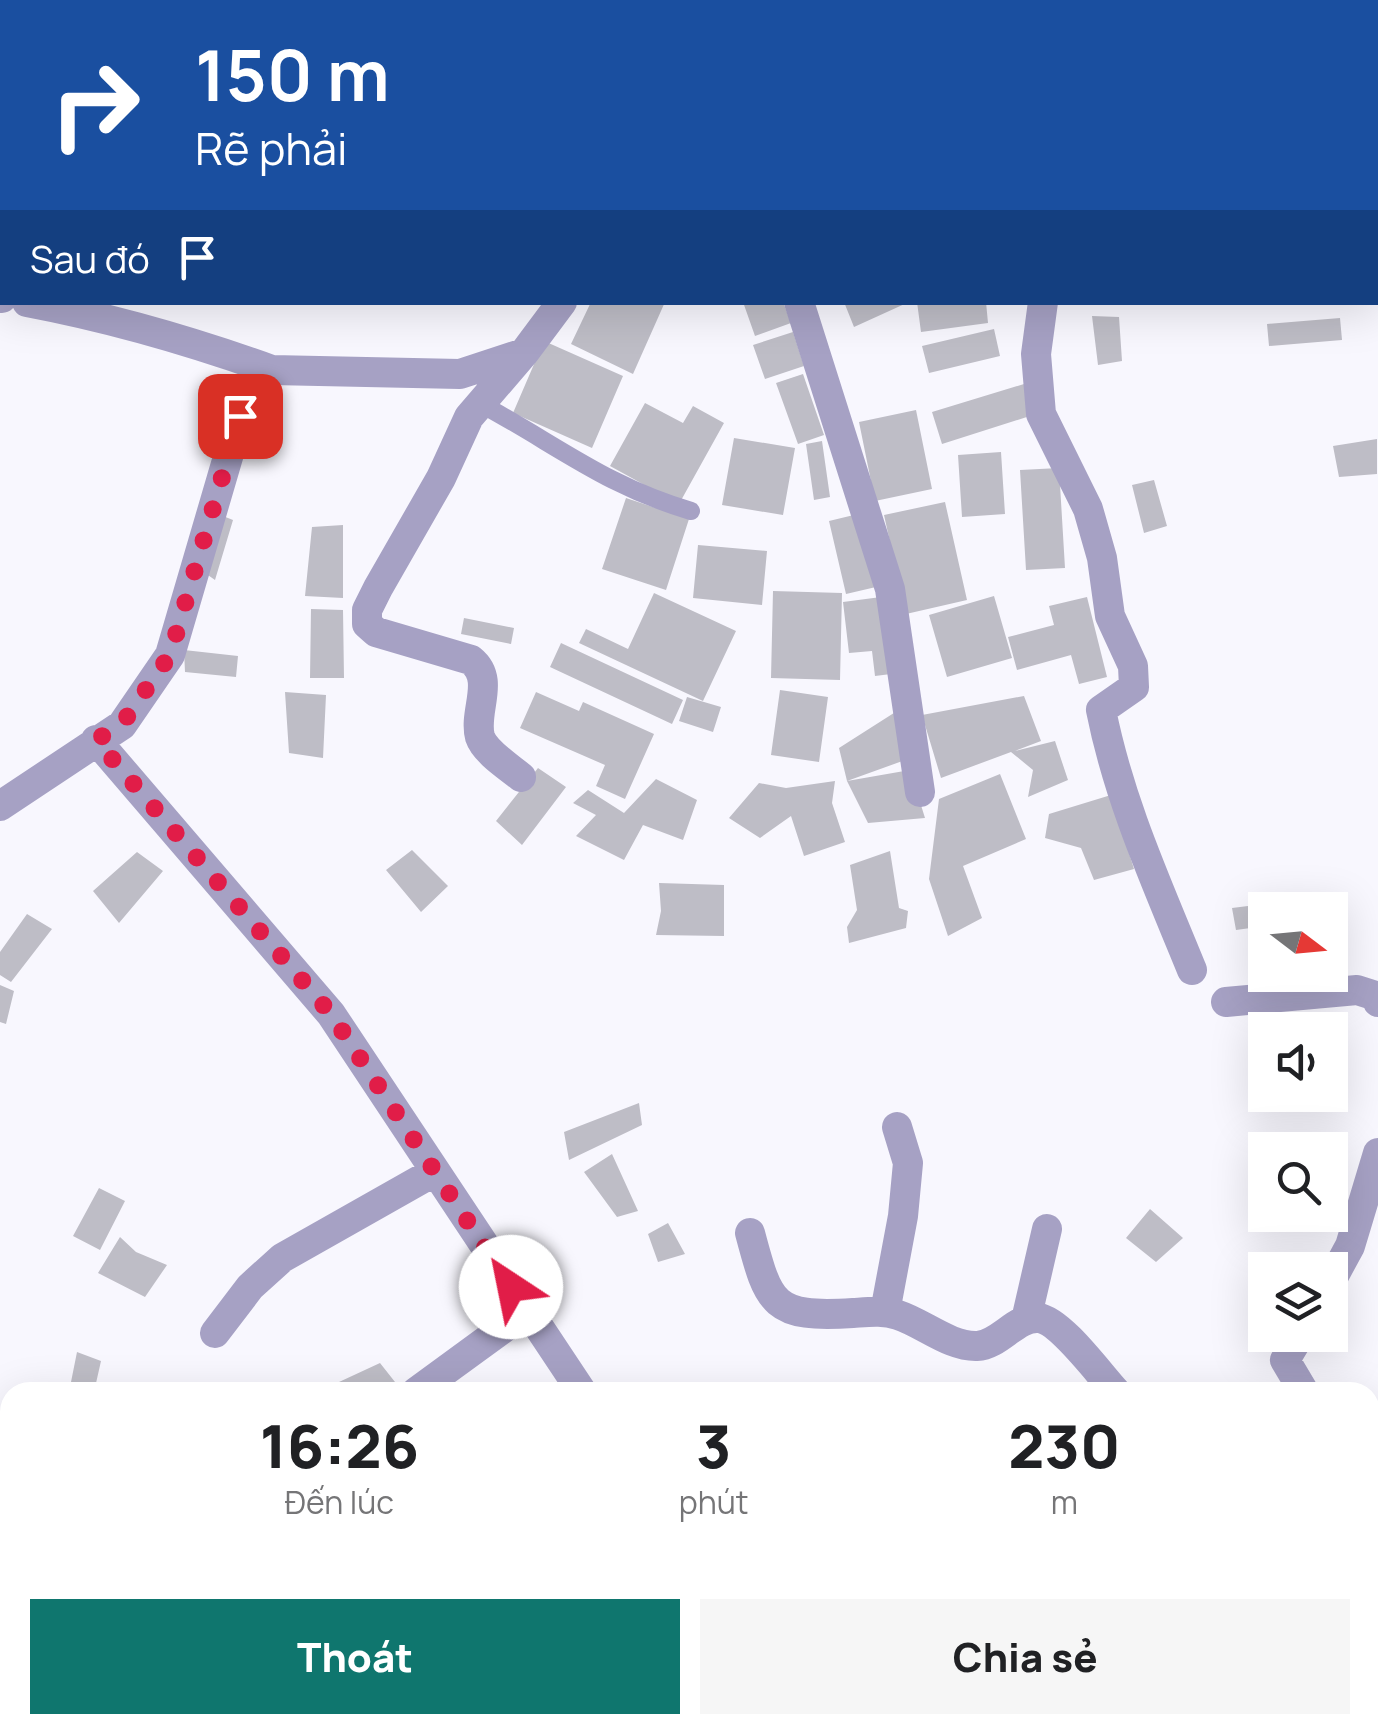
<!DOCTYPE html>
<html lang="vi">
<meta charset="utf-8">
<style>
body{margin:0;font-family:Manrope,sans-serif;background:#f6f6f6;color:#202124;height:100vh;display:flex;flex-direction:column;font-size:38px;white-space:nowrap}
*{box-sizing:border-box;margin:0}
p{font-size:32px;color:#757577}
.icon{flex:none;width:55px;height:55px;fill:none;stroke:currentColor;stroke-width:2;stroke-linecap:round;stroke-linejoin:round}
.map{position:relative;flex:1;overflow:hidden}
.side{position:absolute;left:0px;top:1382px;width:1380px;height:352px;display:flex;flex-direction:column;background:#fff;border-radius:30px 30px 0 0;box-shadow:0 10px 40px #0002}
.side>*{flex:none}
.guide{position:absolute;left:0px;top:0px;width:1380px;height:305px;box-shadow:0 10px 40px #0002;background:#1a4fa0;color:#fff;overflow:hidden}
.needle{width:65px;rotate:106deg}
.tools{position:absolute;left:1248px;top:892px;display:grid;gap:20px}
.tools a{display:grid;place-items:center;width:100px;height:100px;border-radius:0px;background:#fff;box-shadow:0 10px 40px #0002;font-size:50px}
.pin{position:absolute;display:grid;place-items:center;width:85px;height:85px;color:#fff;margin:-42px;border-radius:20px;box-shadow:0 5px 15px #0006}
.me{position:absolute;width:110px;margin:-55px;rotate:326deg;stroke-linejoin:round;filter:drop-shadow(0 0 8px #0008)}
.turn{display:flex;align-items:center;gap:35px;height:210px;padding:0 30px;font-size:45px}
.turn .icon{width:130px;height:130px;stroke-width:2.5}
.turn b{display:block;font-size:70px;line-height:85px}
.then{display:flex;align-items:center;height:95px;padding:0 30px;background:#0003;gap:20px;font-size:38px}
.eta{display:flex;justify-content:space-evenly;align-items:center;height:170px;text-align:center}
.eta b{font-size:60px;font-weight:800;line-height:70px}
.action{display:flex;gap:20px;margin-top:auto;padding:20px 30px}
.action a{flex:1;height:115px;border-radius:0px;background:#0f766e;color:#fff;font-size:40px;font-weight:800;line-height:115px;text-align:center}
.action a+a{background:#f6f6f6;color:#202124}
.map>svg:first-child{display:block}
.building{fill:#bebdc6}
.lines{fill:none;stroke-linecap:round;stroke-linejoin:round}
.lane{stroke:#a6a1c4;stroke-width:18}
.street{stroke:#a6a1c4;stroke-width:30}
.route{stroke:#e11d48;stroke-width:18;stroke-dasharray:0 32.4}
</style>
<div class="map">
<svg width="1378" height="1734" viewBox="0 0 1378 1734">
<rect width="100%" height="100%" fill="#f8f7fe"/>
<!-- building -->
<path class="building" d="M591 302H665L633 374 571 344Z
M743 302H783L791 323 755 336Z
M844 302H909L854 327Z
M917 302H986L988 323 921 332Z
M1092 316 1119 317 1122 361 1098 365Z
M1340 318 1342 340 1269 346 1267 324Z
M994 329 1000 356 929 373 922 346Z
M793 332 804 366 765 379 753 345Z
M544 341 623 376 592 448 513 413Z
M803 374 824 435 798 444 776 383Z
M1024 384 1033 415 942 444 932 412Z
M645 403 683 423 693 406 724 423 679 504 610 466Z
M916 410 932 489 875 501 859 422Z
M734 438 795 448 783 515 722 505Z
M1377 439V474L1339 477 1333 446Z
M822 441 830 497 814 500 806 444Z
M1001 452 1005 514 962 517 958 455Z
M1059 468 1065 568 1026 570 1020 470Z
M1154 480 1167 526 1144 533 1132 485Z
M626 498 689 519 666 590 602 569Z
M945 502 967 600 906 614 884 515Z
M858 514 876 587 846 594 829 521Z
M223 516 233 520 215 580 205 573Z
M343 525V598L305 596 312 527Z
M698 545 767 551 762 605 693 598Z
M773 591 842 593 840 680 771 678Z
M654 593 736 631 703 701 579 643 586 629 628 649Z
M994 596 1012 658 947 677 929 615Z
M881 597 891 674 875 676 872 651 849 653 843 602Z
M1087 597 1107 677 1079 684 1071 655 1017 670 1008 637 1054 625 1049 606Z
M311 609 343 610 344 678H310Z
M464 618 514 628 511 644 461 634Z
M561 643 683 700 672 724 550 667Z
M184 650 238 656 236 677 185 672Z
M780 690 828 697 819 762 771 755Z
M285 692 326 695 323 758 289 753Z
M536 692 579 711 583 702 654 734 625 799 596 786 605 765 520 728Z
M1024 696 1041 741 1015 751 1055 741 1068 780 1028 797 1033 770 1011 752 941 778 922 715Z
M687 697 721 707 713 732 679 721Z
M897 711 908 759 847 781 839 748Z
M538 768 566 787 522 845 496 821Z
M910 770 925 818 868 823 847 781Z
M1000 774 1026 839 963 866 982 918 948 936 929 879 939 799Z
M656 779 697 800 683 840 643 825 624 860 576 836 596 815 573 803 588 790 624 813Z
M835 781 832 803 845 842 804 856 791 816 760 838 729 818 759 783 786 788Z
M1111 795 1134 869 1094 880 1081 848 1045 838 1049 814Z
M412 850 448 886 421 912 386 870Z
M890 851 899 908 908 911 906 928 849 943 847 927 857 910 850 865Z
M137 852 163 871 119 923 93 891Z
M659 883 724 885V936L656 935 661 911Z
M1280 902 1282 910H1265V926L1236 930 1232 908Z
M27 914 52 929 11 982 0 975V952Z
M0 985 14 991 6 1024 0 1022Z
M639 1103 642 1125 569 1160 564 1132Z
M612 1154 638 1211 617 1217 584 1172Z
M99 1188 125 1201 100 1250 73 1236Z
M1150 1209 1183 1238 1156 1262 1126 1238Z
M668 1223 685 1254 658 1262 648 1234Z
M120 1237 136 1252 167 1265 145 1297 98 1273Z
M77 1352 101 1361 94 1392H69Z
M380 1363 395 1382 373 1392H342L339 1382Z"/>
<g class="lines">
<!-- lane -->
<path class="lane" d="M481 404C557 445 606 486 691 511"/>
<!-- street -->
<path class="street" d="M460 0 461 2
M996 0 998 2
M735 2 737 0
M0 213 2 216
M0 298H2
M27 302C112 318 191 341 272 370
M799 302 890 589 920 792
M1043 302 1036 354 1041 414 1088 509 1102 558 1110 616 1133 666 1134 687 1101 710C1119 801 1157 884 1192 970
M96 740 331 1014 582 1392
M521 777C509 767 485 752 480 737 473 711 496 680 471 660L376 632 367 624V610L378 588 441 478 469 417 524 353
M0 806 122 725 170 655 240 416 272 370 460 374 524 353 562 302
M1226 1002 1357 990 1376 996 1378 1002
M750 1233C769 1305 773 1318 853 1313 868 1312 883 1310 898 1315 923 1323 950 1347 977 1346 1000 1345 1016 1316 1039 1318 1061 1321 1100 1375 1116 1392
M1330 1283 1350 1246 1378 1153
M885 1312 903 1216 908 1163 897 1127
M1026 1320 1047 1229
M215 1333 250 1287 282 1258 434 1172
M1300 1335 1285 1360 1304 1392
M416 1392 527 1311
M1370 1561 1378 1567
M722 1725 725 1734
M128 1734 130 1725"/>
</g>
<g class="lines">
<!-- route -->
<path class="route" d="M240 416 170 655 122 724 96 740 331 1014 511 1287"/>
</g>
</svg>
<div class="tools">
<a><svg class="needle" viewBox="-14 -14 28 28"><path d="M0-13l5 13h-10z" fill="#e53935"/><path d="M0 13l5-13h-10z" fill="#757577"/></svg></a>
<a><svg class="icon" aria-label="sound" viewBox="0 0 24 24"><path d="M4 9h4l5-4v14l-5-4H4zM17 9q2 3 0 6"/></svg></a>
<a><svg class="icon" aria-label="search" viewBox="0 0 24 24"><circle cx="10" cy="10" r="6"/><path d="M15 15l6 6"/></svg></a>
<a><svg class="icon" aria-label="layers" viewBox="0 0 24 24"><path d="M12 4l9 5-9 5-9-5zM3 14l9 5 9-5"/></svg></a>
</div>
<div class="pin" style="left:240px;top:416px;background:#d93025"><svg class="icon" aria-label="arrive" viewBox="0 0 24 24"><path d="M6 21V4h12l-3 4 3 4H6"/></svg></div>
<svg class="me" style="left:511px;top:1287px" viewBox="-20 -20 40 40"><circle r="19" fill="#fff"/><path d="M0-13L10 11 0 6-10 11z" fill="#e11d48"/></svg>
<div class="guide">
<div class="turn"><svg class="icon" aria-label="right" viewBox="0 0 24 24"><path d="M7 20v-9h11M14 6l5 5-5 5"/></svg><div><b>150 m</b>Rẽ phải</div></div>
<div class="then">Sau đó<svg class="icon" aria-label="arrive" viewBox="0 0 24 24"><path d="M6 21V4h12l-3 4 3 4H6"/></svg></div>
</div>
<section class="side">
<div class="eta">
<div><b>16:26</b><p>Đến lúc</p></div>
<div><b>3</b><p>phút</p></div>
<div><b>230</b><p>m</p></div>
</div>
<div class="action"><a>Thoát</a><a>Chia sẻ</a></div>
</section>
</div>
